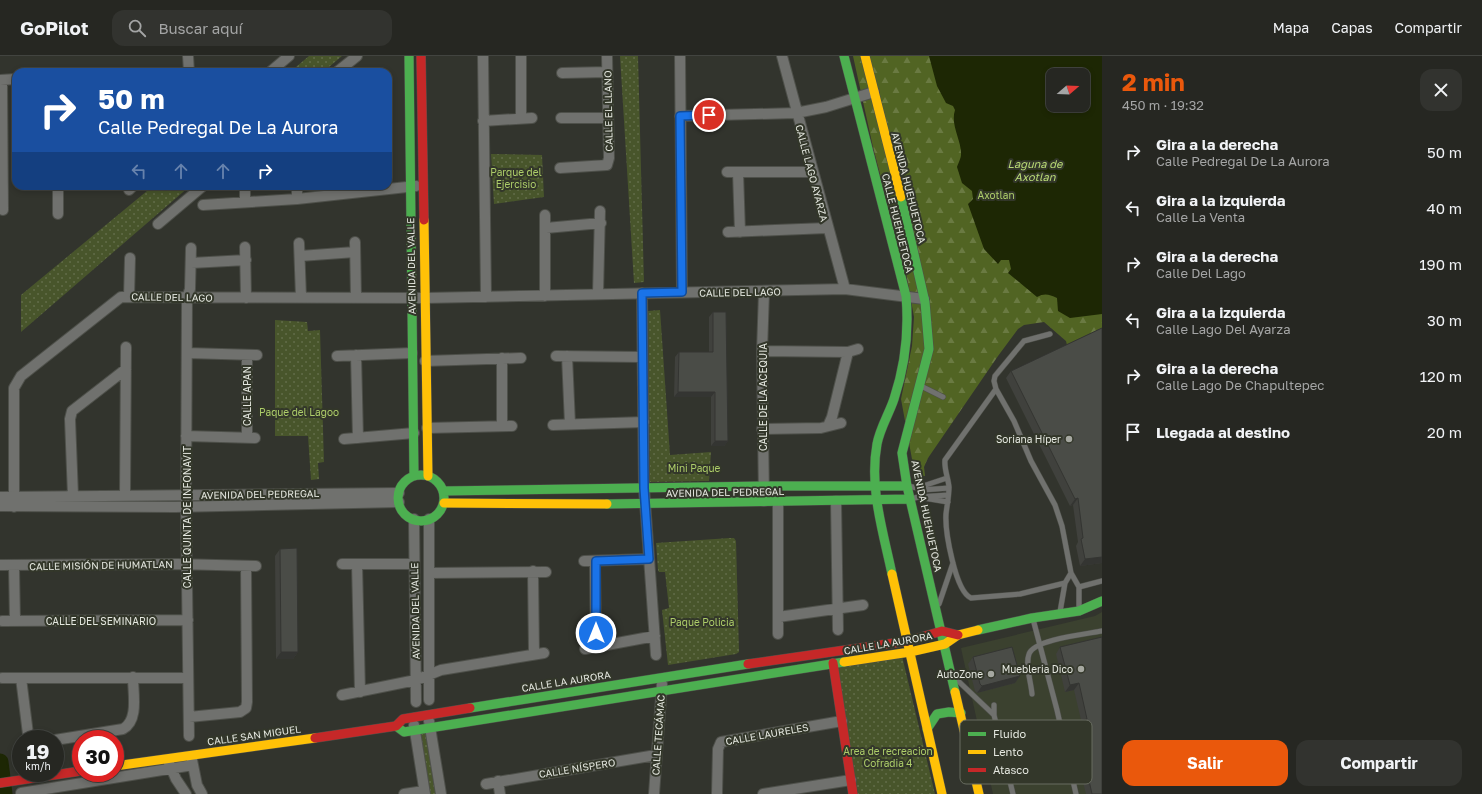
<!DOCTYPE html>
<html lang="es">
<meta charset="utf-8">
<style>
body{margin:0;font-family:"Golos Text",sans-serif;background:#32332f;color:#f1f3f6;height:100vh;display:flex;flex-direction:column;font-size:15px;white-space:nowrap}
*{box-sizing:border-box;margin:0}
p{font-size:13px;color:#a4a5a5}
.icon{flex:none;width:22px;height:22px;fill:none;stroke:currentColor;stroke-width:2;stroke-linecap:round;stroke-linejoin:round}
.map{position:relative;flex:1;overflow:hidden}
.side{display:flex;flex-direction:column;background:#262722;width:380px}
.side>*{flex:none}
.top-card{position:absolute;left:12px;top:12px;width:380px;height:122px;border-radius:12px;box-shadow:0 2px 6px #0003,0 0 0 1px #424440;background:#1a4fa0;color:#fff;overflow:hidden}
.needle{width:26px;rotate:71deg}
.buttons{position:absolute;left:1046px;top:12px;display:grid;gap:8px}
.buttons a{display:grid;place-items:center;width:44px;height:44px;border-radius:8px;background:#262722;box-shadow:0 2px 6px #0003,0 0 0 1px #424440;font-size:20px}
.speed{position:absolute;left:12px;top:674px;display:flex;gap:8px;font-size:20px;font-weight:700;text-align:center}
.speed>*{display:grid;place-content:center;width:52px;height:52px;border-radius:50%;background:#262722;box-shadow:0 2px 6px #0003,0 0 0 1px #424440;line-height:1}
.speed small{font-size:10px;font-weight:400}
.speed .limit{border:6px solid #d22;background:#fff;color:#111}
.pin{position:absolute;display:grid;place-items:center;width:34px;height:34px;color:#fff;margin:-17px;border:2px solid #fff;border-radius:50%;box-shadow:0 1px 4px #0007}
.me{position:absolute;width:44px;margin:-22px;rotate:0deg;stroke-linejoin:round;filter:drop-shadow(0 0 3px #0008)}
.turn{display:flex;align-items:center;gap:14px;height:84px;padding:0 20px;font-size:18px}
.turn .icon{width:52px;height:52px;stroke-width:2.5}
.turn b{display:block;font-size:28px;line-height:34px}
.lanes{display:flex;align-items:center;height:38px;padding:0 20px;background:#0003;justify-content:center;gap:20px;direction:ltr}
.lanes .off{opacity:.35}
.round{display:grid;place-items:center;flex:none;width:42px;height:42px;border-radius:12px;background:#32332f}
.overview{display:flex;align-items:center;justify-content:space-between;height:68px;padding:0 20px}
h1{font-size:24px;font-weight:700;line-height:30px;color:#ea580c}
.button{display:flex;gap:8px;margin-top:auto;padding:8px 20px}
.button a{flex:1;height:46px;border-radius:12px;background:#ea580c;color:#fff;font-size:16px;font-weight:700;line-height:46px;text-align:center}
.button a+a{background:#32332f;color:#f1f3f6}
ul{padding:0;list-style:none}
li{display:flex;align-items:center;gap:12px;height:56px;padding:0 20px}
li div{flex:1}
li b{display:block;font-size:15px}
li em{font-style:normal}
header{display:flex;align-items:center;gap:24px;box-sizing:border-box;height:56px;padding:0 20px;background:#262722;border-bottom:1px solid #424440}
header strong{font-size:19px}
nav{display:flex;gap:22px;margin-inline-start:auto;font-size:14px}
.search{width:280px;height:36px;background:#32332f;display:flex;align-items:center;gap:10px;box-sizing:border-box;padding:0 14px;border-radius:12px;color:#a4a5a5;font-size:15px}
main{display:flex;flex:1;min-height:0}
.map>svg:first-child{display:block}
.built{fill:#3b412f}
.green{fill:url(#green-dots)}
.forest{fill:url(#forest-firs);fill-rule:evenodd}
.water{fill:#1d2704;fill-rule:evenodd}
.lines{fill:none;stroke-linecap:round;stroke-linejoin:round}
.river{stroke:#1d2704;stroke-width:17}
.lane-casing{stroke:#4e504a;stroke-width:6}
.street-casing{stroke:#4e504a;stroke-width:12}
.fast-casing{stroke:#4e504a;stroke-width:10}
.slow-casing{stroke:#4e504a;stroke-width:10}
.jam-casing{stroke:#4e504a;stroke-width:10}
.lane{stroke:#70716e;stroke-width:5}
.street{stroke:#70716e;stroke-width:10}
.fast{stroke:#4caf50;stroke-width:9}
.slow{stroke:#ffc107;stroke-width:9}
.jam{stroke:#c62828;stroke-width:9}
.wall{fill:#40413d}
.shaded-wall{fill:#343532}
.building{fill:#4a4c47;stroke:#343532}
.route-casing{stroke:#114b97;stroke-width:10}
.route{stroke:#1a73e8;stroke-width:7}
.poi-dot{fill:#a6a8a1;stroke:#33372a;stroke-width:1.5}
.labels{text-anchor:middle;stroke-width:4;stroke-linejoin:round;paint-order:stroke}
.street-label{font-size:10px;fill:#e4e7df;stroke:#33372a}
.park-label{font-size:10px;fill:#adcd69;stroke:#33372a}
.poi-label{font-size:10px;fill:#e4e7df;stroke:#33372a;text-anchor:end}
.water-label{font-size:11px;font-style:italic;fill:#b9da75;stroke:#33372a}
.key{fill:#33372a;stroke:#686c60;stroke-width:1}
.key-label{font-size:11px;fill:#e4e7df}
</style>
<header>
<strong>GoPilot</strong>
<div class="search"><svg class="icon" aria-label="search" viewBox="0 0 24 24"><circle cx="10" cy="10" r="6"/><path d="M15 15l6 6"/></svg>Buscar aquí</div>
<nav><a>Mapa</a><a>Capas</a><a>Compartir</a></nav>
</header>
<main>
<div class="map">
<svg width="1102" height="738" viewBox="0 0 1102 738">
<defs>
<pattern id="green-dots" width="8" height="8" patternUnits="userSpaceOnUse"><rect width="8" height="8" fill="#48552b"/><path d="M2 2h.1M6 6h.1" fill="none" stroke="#626d49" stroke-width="1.8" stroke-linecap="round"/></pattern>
<pattern id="forest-firs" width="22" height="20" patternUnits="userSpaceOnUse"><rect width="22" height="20" fill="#516423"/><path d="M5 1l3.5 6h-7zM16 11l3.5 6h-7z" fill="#6a7a42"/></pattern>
</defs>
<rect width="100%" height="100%" fill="#32342d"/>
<!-- built -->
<path class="built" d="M1102 556V738H993L961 592 1095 560Z"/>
<!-- green -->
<path class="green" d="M309 0H342L323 16H290Z
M620 0H638L644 226 634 227Z
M491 98 542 99 544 141 494 148Z
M153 130H190L21 276V239Z
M660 254 670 399 711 396 709 425 650 426 648 255Z
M275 264 307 266 308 275 320 274 324 406 318 407 319 423 311 424 308 380H275Z
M730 482H734L736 485 739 596 736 598 668 609 662 554 669 552 665 516H659L658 514 656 487Z
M902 600 935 738H858L835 611Z
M429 673 439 738H429L419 677Z"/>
<!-- forest -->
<path class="forest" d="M853 0H1102V276L1067 289 1066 285 1044 266 1024 269 1018 273 998 300 928 402 924 411 925 420H917L914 414 901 343 912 290 914 261 907 222 873 91ZM1053 19H1083V49H1053Z"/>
<!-- water -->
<path class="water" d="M929 0H1102V258L1070 262 1058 255 1057 242C1049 238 1044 237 1037 241L1008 217 1011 213 1009 204H1001L998 208 984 193 968 148 973 143 972 135 962 127 957 111C958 108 961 102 961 99 962 85 950 69 955 54L953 50 946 47 937 30ZM1053 19H1083V49H1053Z"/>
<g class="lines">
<!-- river -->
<path class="river" d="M0 706 4 738"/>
<!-- lane casing -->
<g class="lane-casing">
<path id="lane" d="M921 330 943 341
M996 333 994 325 995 320 1024 285 1050 278
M908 430 917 432 947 422
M917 432 922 434 949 432
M919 441 948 439
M911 443 918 441 948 446
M1071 517 1065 527 1020 538 971 542C955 535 945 475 946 458 947 449 949 440 949 431 948 421 944 413 945 404L996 333 1014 365 1031 405 1055 449 1062 470 1071 517 1079 531V554
M1079 531 1102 525
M939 548 953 507
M1060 556 1065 527
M1033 563 1057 654 1076 738
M955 622 994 659
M1032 638C1031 626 1025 609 1029 598 1034 583 1087 578 1102 575
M994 649V659L1013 738"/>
</g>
<!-- street casing -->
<g class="street-casing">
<path id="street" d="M188 0 189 16
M483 0 486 241
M521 0V63
M680 0 682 236
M782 0 845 233
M270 16 289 0
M337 16 357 0
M562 17 607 16
M0 24 16 23
M2 24 3 154
M680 60 796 57 826 51 874 36
M561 62H608
M483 65 532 62
M560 112 607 109 609 102 607 0
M727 116H812
M738 116 740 176
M245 130V146
M297 130V143
M129 134 133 130
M203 149 297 143 416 130
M58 158V130
M545 159V240
M158 168 203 130
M546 172 601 167
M728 176 827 172
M355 186 356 242
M299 187 301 241
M245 191 246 242
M300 200 355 196
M191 207 246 204
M642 237 644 432 656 599
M598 238 600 155
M129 241 130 202
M762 295 848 296 858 293
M187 297 257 299
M356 299 358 382
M337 300 412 297
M556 300 642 301
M567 300 570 368
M502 302V370
M425 305 521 302
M553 369 644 366
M828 370 832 361 848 296
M427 372 512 370
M762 373 821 372 841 367
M186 380 255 382
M247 381V299
M344 383 414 377
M125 439 126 291
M73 440 70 363 72 355 126 313
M0 441 399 437
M764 445 762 295 764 236
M836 445 838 574
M778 446V578
M0 450 175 451 399 446
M14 451V332L21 320 121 241 424 242 845 233 924 243
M414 463 416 646
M584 505 649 503
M595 505 596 591
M342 508H414
M357 508 360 636
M0 509 177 508 256 510
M14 511 15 565
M533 515 534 598
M429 517 546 516
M778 561 863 549
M2 565 188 564
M585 593 655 580
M2 622H188
M21 622 28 678 31 683
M342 639 416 624 441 614 544 597
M429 644V463
M189 661 240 656 246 652 247 646 246 510
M429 665 441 738
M414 669 425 738
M189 680 186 450 187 242 190 233 191 192
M55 684 123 673C139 664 133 638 133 621
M192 704 197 729 202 738
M169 707 176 723 186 738
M498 725 500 738
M486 728 656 699
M21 737 193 709
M404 738 424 735
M654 738 662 628
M717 738 718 693 721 686 842 665
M763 738 851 724"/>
</g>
<!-- fast casing -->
<g class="fast-casing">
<path id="fast" d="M409 0 414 420
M844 0 906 240C909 274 905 310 894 343 889 358 880 372 877 388 869 432 883 475 892 518
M901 141 925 246 929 293 902 397 907 430 955 636
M398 442a23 23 0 1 1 46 0a23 23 0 1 1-46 0Z
M443 435 764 430H907
M607 448 910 443
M978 574 1032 562 1079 555 1102 545
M470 652 748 608
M396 670 404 676 844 606
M927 673 937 658 949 656 961 657"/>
</g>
<!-- slow casing -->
<g class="slow-casing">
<path id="slow" d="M865 0 901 141
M424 164 428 420
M444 447 607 448
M892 518 942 738
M844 606 910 596 945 588 958 579 978 574
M955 636 979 738
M115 710 315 682"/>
</g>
<!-- jam casing -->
<g class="jam-casing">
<path id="jam" d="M421 0 424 164
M833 607 853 738
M748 608 908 585 942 575 958 579
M315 682 396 670 403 663 470 652
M0 727 81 715"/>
</g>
<!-- lane -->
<use href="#lane" class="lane"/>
<!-- street -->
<use href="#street" class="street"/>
<!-- fast -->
<use href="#fast" class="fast"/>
<!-- slow -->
<use href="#slow" class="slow"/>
<!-- jam -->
<use href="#jam" class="jam"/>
</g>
<!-- wall -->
<path class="wall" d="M713 256 728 385 724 390H711V341H674L675 301 679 296H709V261Z
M1102 272V507L1080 510 1076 490 1078 486 1073 449 1070 450 1006 322 1011 315Z
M280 493 298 596 293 603H276L275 500Z
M1102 581V738H1086L1081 718 1077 719 1073 708 1067 674 1071 667 1081 664 1074 634 1065 636 1056 598 1060 591Z
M973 601 1020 620 1015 627 977 637 975 635 968 608Z"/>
<!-- shaded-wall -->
<path class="shaded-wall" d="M678 336H715L711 341H674Z
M715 385H728L724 390H711Z
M1078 442 1073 449 1070 450 1075 443Z
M1102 501V507L1080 510 1085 503Z
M281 596H298L293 603H276Z
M1020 620 1015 627 977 637 982 630Z
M1079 627 1074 634 1065 636 1070 629Z
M1086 711 1081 718 1077 719 1082 712Z"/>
<!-- building -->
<path class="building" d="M713 256H726L728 385H715V336H678L679 296H713Z
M1102 272V501L1085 503 1081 483 1083 482 1078 442 1075 443 1011 315Z
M297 492 298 596H281L280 493Z
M1102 581V738H1092L1086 711 1082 712 1078 701 1071 667 1087 663 1079 627 1070 629 1060 591Z
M1012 591 1020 620 982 630 980 628 973 601Z"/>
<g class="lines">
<!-- route casing -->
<g class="route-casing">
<path id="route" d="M596 577V505L649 503 644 432 642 237 682 236 680 60 709 59"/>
</g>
<!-- route -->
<use href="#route" class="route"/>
</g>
<!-- markers -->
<g class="poi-dot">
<circle cx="1069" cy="383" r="4"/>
<circle cx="1081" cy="613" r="4"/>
<circle cx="991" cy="618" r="4"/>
</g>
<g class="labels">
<!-- street labels -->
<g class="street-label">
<text transform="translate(608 55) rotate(-91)" y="4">CALLE EL LLANO</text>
<text transform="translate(812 117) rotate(75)" y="4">CALLE LAGO AYARZA</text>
<text transform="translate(909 132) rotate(76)" y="4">AVENIDA HUEHUETOCA</text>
<text transform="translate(898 167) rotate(76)" y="4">CALLE HUEHUETOCA</text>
<text transform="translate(411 210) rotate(-91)" y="4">AVENIDA DEL VALLE</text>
<text transform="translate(740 236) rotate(-1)" y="4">CALLE DEL LAGO</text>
<text transform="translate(172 241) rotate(1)" y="4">CALLE DEL LAGO</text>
<text transform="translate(247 340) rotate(-90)" y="4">CALLE APAN</text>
<text transform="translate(763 341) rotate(-90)" y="4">CALLE DE LA ACEQUIA</text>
<text transform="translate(725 436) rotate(-1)" y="4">AVENIDA DEL PEDREGAL</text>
<text transform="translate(260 438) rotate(-1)" y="4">AVENIDA DEL PEDREGAL</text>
<text transform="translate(927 460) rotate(78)" y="4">AVENIDA HUEHUETOCA</text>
<text transform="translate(187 461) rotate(-90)" y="4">CALLE QUINTA DE INFONAVIT</text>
<text transform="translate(101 509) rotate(-1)" y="4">CALLE MISIÓN DE HUMATLAN</text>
<text transform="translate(415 555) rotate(-91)" y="4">AVENIDA DEL VALLE</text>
<text x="101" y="569">CALLE DEL SEMINARIO</text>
<text transform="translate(888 587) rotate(-10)" y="4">CALLE LA AURORA</text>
<text transform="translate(566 625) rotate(-9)" y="4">CALLE LA AURORA</text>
<text transform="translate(767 678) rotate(-10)" y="4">CALLE LAURELES</text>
<text transform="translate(254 679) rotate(-8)" y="4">CALLE SAN MIGUEL</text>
<text transform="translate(658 679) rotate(-86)" y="4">CALLE TECÁMAC</text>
<text transform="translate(577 712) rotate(-9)" y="4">CALLE NÍSPERO</text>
</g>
<!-- park labels -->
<g class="park-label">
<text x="516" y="120">Parque del<tspan x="516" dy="12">Ejercisio</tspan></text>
<text x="996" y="143">Axotlan</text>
<text x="299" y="360">Paque del Lagoo</text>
<text x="694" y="416">Mini Paque</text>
<text x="702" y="570">Paque Policia</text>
<text x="888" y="699">Area de recreacion<tspan x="888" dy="12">Cofradia 4</tspan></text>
</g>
<!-- poi labels -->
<g class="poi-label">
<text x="1061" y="387">Soriana Híper</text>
<text x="1073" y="617">Muebleria Dico</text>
<text x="983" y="622">AutoZone</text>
</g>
<!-- water labels -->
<g class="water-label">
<text x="1035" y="112">Laguna de<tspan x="1035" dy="13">Axotlan</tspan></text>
</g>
</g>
<!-- legend -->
<rect x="960" y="664" width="132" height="64" rx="6" class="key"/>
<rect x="968" y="676" width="18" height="4" fill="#4caf50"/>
<rect x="968" y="694" width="18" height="4" fill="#ffc107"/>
<rect x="968" y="712" width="18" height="4" fill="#c62828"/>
<g class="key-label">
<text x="993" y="682">Fluido</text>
<text x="993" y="700">Lento</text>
<text x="993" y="718">Atasco</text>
</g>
</svg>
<div class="buttons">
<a><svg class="needle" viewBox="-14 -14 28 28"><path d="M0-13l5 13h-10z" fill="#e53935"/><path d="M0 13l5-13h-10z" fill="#a4a5a5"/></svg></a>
</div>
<div class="speed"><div>19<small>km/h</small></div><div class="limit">30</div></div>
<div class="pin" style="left:709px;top:59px;background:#d93025"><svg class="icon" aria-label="arrive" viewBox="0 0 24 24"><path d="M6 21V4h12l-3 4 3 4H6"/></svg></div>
<svg class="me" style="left:596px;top:577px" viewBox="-20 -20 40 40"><circle r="17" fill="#1a73e8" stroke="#fff" stroke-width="3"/><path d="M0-11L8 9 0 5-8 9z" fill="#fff"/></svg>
<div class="top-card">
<div class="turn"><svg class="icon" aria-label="right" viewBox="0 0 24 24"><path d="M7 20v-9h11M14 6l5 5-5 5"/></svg><div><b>50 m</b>Calle Pedregal De La Aurora</div></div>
<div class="lanes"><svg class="icon off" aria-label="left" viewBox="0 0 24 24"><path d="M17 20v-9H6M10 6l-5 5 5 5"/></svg><svg class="icon off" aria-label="ahead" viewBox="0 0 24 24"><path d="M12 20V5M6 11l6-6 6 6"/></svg><svg class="icon off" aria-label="ahead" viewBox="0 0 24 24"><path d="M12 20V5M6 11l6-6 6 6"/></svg><svg class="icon" aria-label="right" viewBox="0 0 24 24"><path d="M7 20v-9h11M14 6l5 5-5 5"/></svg></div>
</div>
</div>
<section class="side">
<div class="overview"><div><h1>2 min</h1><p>450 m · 19:32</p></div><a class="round"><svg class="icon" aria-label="close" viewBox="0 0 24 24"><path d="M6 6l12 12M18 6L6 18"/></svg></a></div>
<ul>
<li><svg class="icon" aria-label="right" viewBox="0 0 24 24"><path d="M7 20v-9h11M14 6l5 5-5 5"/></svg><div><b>Gira a la derecha</b><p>Calle Pedregal De La Aurora</p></div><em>50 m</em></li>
<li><svg class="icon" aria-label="left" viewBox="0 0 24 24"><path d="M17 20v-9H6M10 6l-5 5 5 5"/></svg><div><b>Gira a la izquierda</b><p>Calle La Venta</p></div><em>40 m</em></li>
<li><svg class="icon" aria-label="right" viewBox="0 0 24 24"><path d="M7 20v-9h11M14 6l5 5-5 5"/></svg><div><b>Gira a la derecha</b><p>Calle Del Lago</p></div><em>190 m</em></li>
<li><svg class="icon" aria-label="left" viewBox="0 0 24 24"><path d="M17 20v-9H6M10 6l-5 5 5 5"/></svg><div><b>Gira a la izquierda</b><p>Calle Lago Del Ayarza</p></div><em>30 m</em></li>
<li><svg class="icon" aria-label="right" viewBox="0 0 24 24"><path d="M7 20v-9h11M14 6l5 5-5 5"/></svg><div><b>Gira a la derecha</b><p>Calle Lago De Chapultepec</p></div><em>120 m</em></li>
<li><svg class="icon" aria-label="arrive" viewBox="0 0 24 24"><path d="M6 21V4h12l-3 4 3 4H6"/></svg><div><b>Llegada al destino</b></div><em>20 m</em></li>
</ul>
<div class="button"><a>Salir</a><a>Compartir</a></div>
</section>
</main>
